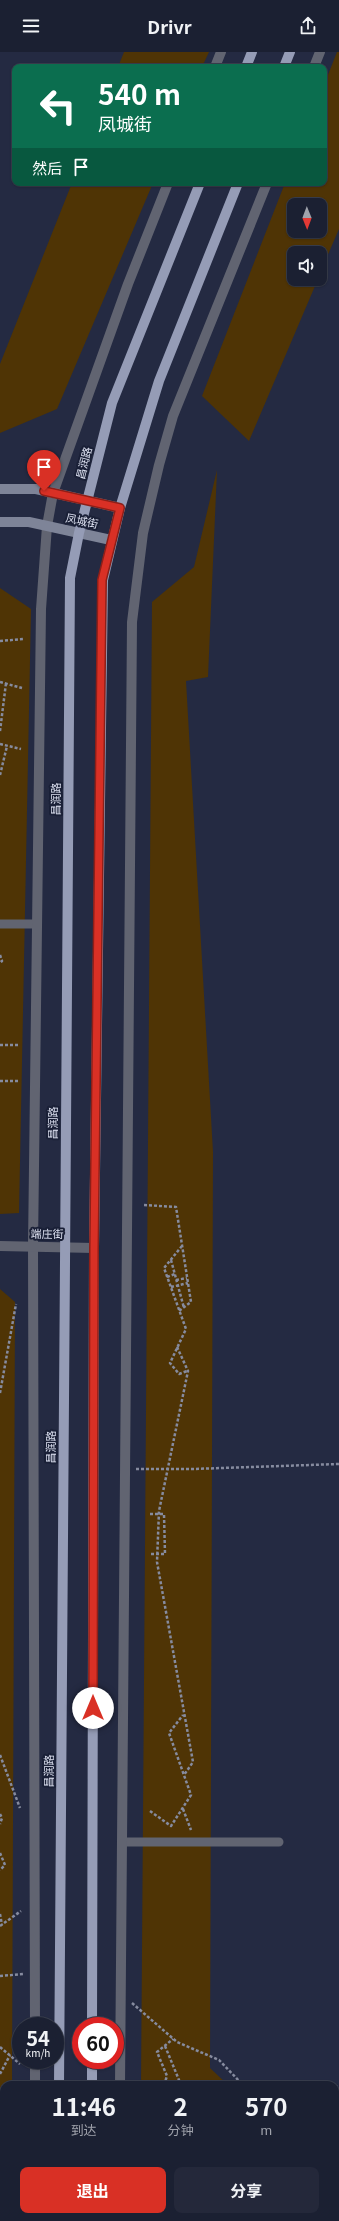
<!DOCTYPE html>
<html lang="zh">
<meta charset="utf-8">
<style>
body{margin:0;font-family:Georgia,"Noto Sans SC",serif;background:#24283a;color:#f1f3f6;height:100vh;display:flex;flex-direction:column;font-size:15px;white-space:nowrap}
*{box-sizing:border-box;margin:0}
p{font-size:13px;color:#a0a3ac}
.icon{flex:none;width:22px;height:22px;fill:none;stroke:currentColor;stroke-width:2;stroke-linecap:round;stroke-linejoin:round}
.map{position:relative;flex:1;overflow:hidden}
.side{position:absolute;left:0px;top:2029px;width:339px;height:140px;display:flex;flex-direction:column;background:#1b2032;border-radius:12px 12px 0 0;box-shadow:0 1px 3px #0004,0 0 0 1px #393e4d}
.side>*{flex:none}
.banner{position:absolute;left:12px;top:12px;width:315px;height:122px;border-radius:8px;box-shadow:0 1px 3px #0004,0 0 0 1px #393e4d;background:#0b6e4f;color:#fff;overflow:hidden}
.needle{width:26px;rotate:179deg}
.fabs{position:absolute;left:287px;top:146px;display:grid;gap:8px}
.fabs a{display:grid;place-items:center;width:40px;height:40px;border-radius:8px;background:#1b2032;box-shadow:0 1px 3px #0004,0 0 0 1px #393e4d;font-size:20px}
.speed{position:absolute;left:12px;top:1965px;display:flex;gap:8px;font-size:20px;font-weight:700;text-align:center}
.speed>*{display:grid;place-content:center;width:52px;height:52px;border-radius:50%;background:#1b2032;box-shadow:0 1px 3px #0004,0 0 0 1px #393e4d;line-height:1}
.speed small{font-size:10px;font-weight:400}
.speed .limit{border:6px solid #d22;background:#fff;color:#111}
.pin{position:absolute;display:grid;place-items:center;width:34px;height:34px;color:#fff;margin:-41px -17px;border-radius:50% 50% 50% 0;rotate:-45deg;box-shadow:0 0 4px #0007}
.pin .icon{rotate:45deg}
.me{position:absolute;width:44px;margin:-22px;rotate:0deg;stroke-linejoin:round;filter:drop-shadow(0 0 3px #0008)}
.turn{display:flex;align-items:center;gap:14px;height:84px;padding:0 20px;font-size:18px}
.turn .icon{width:52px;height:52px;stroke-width:2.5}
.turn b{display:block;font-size:28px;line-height:34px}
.then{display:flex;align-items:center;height:38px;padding:0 20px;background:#0003;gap:8px;font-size:15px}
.eta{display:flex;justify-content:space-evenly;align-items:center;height:68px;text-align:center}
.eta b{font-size:24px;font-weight:700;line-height:28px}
.button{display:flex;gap:8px;margin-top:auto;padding:8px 20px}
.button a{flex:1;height:46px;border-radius:8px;background:#d93025;color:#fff;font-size:16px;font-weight:700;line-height:46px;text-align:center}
.button a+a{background:#24283a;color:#f1f3f6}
header{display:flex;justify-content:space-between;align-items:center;height:52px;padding:0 20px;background:#1b2032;font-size:18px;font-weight:700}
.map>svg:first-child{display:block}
.green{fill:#4f3405;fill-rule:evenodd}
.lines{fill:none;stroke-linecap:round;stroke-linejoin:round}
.path{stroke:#868b9f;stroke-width:2.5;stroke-dasharray:3 2;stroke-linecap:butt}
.service{stroke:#616471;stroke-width:9}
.minor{stroke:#616471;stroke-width:10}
.tertiary{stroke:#616471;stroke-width:10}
.secondary{stroke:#7e8498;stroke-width:10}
.primary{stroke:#959cb6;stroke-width:10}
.route-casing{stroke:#8d1f18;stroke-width:10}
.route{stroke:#d93025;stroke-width:7}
.labels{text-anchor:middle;stroke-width:4;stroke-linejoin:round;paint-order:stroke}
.street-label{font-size:11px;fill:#dde1f1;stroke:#1a2037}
</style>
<header><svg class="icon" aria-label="menu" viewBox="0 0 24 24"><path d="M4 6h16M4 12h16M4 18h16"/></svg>Drivr<svg class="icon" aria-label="share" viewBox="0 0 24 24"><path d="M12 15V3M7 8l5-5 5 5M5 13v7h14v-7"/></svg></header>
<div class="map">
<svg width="339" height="2169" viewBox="0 0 339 2169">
<rect width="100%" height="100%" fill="#242a42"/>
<!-- green -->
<path class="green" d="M124 0H209L202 15H118Z
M337 0H339V177L320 221V201H294V227H318L249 389 202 344 285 131H324V33ZM294 153H320V179H294Z
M72 131H153L57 357 0 381V312Z
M217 418 208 625 186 629 213 1100 210 2016 228 2033H141L152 550 194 515Z
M0 536 31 557 19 1161 0 1162Z
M0 1237 15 1250 12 2033H4V2165H12V2169H0Z
M335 2047H339V2169H140V2165H335Z"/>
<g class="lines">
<!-- path -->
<path class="path" d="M0 589 23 587
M0 630 22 636
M0 679 6 631
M0 692 21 697
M0 723 7 694
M0 903 2 909 0 911
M0 993H19
M0 1029H18
M144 1153 176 1155 191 1250 179 1259
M182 1194 164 1216 186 1277 170 1311 179 1322 187 1319
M171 1208 184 1256
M167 1225 175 1222
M176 1228 187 1226
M171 1235 188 1231
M177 1295 188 1319 159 1459 157 1510 193 1710 184 1723
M0 1341 16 1252
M136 1417H193L339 1412
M150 1462H164L165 1502H150
M0 1703 20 1756
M183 1757 191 1778
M150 1759 171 1774 191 1743 169 1681 183 1663
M0 1762 2 1766 0 1772
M0 1801 5 1813 0 1818
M0 1862 2 1873
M0 1874 21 1859
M0 1924 23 1922
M132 1951 177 1990 219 2008 243 2033
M165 1994 179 2028 174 2033
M0 1995 20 2012
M0 2022 10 2003
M164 2033 167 2024 157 2000 173 1987
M335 2035H339
M0 2052 3 2056 0 2063
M0 2102 4 2106
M147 2165 148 2169"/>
<!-- service -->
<path class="service" d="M0 872H37
M123 1790H279"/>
<!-- minor -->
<path class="minor" d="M215 15 221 0
M314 15 320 0
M35 1974 33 1194 41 557 47 474 53 441 128 232 168 131
M35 2033V2008
M120 2033 132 570 143 481 159 413 173 364 267 131
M33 2169V2165
M119 2169V2165"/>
<!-- tertiary -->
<path class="tertiary" d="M0 1194 94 1196"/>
<!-- secondary -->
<path class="secondary" d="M0 437H36L120 456
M0 470H29L111 488"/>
<!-- primary -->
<path class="primary" d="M246 15 252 0
M284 15 290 0
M92 1974 94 1196 103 528 120 456 159 329 238 131
M59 2033 70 526 79 481 112 351 200 131
M92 2033V2008
M58 2169V2165
M92 2169V2165"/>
</g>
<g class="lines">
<!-- route casing -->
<g class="route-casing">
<path id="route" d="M44 439 120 456 102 528 94 1196 93 1656"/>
</g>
<!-- route -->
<use href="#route" class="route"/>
</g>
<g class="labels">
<!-- street labels -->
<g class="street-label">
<text transform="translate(84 411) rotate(-76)" y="4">昌润路</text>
<text transform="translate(82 469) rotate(12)" y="4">凤城街</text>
<text transform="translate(56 747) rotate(-90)" y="4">昌润路</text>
<text transform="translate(53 1071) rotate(-90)" y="4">昌润路</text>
<text transform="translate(47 1182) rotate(1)" y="4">端庄街</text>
<text transform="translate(51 1395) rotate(-90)" y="4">昌润路</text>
<text transform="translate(49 1719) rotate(-90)" y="4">昌润路</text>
</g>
</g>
</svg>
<div class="fabs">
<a><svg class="needle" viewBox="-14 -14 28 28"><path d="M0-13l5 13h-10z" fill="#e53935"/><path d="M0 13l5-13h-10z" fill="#a0a3ac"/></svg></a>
<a><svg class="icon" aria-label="sound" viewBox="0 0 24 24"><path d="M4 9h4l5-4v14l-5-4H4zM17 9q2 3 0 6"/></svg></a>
</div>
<div class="speed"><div>54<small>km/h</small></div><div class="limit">60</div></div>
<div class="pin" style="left:44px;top:439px;background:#d93025"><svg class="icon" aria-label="arrive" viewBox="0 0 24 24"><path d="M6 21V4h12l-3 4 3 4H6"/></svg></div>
<svg class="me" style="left:93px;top:1656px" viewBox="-20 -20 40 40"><circle r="19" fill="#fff"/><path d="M0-13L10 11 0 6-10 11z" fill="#d93025"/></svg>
<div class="banner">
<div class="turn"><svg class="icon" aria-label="left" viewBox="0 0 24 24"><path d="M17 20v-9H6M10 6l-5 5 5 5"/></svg><div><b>540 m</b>凤城街</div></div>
<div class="then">然后<svg class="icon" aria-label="arrive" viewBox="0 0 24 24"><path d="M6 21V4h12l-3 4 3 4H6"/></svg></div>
</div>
<section class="side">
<div class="eta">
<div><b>11:46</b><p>到达</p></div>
<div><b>2</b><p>分钟</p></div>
<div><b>570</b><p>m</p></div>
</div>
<div class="button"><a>退出</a><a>分享</a></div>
</section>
</div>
